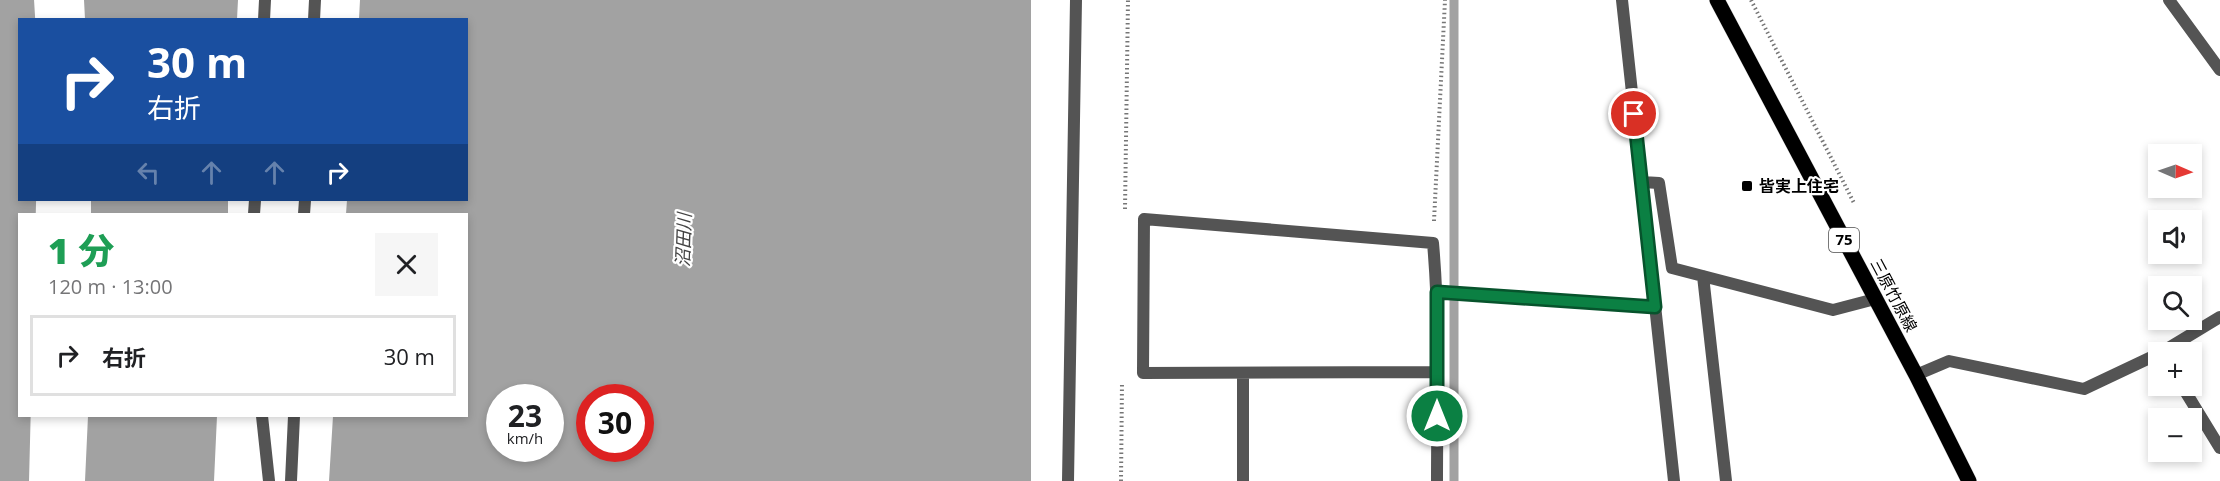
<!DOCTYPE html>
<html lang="ja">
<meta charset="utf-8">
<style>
body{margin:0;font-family:"Open Sans","Noto Sans JP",sans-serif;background:#f6f6f6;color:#202124;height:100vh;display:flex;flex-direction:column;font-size:22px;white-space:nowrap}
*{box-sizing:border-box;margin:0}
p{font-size:20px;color:#757577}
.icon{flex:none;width:33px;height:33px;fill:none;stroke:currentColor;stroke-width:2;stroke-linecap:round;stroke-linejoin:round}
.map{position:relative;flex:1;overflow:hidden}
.details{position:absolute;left:18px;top:213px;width:450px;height:204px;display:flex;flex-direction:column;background:#fff;border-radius:0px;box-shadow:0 3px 9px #0003}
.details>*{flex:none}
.banner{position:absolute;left:18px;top:18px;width:450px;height:183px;border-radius:0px;box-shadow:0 3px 9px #0003;background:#1a4fa0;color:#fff;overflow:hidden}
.needle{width:39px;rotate:92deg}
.buttons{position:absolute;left:2148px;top:144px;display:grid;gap:12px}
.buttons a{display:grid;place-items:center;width:54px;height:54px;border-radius:0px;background:#fff;box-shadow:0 3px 9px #0003;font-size:30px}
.speed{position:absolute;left:486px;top:384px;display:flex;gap:12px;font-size:30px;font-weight:700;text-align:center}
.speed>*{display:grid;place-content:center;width:78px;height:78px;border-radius:50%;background:#fff;box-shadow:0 3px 9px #0003;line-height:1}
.speed small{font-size:15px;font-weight:400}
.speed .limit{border:9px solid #d22;background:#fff;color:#111}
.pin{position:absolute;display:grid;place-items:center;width:51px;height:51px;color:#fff;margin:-26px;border:3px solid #fff;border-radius:50%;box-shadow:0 2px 6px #0007}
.me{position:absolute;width:66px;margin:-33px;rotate:0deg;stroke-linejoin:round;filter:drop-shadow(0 0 4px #0008)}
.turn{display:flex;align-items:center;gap:21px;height:126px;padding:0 30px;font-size:27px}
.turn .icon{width:78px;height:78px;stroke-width:2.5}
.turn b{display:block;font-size:42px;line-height:51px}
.lanes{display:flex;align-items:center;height:57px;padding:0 30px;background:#0003;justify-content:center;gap:30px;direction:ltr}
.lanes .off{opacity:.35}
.round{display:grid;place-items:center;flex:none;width:63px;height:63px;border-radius:0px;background:#f6f6f6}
.overview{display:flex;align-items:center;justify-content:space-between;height:102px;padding:0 30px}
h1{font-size:36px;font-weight:800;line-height:45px;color:#1e9e55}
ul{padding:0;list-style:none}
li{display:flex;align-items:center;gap:18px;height:81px;margin:0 12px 9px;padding:0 18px;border:3px solid #e0e0e0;border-radius:0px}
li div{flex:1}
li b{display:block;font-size:22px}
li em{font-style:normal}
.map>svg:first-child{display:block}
.water{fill:#a2a2a2;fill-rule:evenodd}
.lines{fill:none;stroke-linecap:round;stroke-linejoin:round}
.stream{stroke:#a2a2a2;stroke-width:9}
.river{stroke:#a2a2a2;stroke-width:56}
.primary-casing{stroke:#dbdbdb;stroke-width:16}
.path{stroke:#767676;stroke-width:4;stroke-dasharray:1.5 3;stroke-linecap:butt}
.street{stroke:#545454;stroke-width:12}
.primary{stroke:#000;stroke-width:15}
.route-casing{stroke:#07532c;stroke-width:15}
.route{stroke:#0b8043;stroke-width:10}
.poi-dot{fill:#000;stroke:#fff;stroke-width:2}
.labels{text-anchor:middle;stroke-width:4.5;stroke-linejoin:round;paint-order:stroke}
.shield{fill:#fff;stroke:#4c4c4c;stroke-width:1.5}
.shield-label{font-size:15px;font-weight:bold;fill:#000}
.poi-label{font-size:16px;font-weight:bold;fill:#000;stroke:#fff;text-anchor:start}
.street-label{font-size:16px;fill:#000;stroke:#fff}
.water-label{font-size:18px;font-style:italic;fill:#434343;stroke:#fff}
</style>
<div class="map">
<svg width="2220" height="481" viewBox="0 0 2220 481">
<rect width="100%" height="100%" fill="#fff"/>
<!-- water -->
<path class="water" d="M84 0H238L237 19H85Z
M360 0H1031V481H329L333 416H466V214H346L347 200H466V20L359 19ZM500 398H550V448H500ZM590 398H640V448H590Z
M91 200H228V214H91Z
M88 416H217L214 481H85Z"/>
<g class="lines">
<!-- stream -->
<path class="stream" d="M1454 0V481"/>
<!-- river -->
<path class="river" d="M1 481 11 84 6 0"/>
<!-- primary casing -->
<g class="primary-casing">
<path id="primary" d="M1717 0 1916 375 1969 481"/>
</g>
<!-- path -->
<path class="path" d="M1751 0 1854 203
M1125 209 1128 0
M1434 221 1445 0
M1121 481 1122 382"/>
<!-- street -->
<path class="street" d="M1622 0 1674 481
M2169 0 2220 70
M264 20 265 0
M314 20 315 0
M1642 182 1659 183 1672 268 1833 310 1875 299
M254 214 255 200
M304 214 305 200
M1703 276 1726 481
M1437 292 1655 307
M2162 352 2220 317
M1243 373V481
M1916 375 1949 361 2084 389 2158 354
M2182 386 2220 448
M262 416 269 481
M291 481 294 416
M1068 481 1076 0
M1437 481C1437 402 1440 322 1433 243L1144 219 1143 373 1437 372"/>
<!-- primary -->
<use href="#primary" class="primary"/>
</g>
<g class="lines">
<!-- route casing -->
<g class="route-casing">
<path id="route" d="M1437 416V292L1655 307 1634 114"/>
</g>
<!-- route -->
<use href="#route" class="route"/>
</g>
<!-- markers -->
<rect class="poi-dot" x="1741" y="180" width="12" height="12" rx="3"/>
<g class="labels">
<!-- shield labels -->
<rect class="shield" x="1829" y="228" width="30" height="24" rx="4.5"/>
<g class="shield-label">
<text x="1844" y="245">75</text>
</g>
<!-- poi labels -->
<g class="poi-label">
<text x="1759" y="192">皆実上住宅</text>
</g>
<!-- street labels -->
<g class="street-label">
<text transform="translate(1894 295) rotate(62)" y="6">三原竹原線</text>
</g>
<!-- water labels -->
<g class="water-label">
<text transform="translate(684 240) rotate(-88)" y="6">沼田川</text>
</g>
</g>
</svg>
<div class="buttons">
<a><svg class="needle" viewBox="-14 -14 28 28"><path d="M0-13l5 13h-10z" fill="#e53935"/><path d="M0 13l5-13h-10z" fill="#757577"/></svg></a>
<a><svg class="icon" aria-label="sound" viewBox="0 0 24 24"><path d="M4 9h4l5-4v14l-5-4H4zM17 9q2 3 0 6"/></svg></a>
<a><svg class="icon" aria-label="search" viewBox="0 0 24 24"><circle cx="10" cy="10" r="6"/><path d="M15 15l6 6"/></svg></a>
<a>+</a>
<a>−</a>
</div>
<div class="speed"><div>23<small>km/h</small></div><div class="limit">30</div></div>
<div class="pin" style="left:1634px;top:114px;background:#d93025"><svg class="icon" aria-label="arrive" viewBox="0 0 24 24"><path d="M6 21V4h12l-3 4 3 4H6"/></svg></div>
<svg class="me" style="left:1437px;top:416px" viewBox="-20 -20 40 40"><circle r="17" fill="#0b8043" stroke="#fff" stroke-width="3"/><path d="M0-11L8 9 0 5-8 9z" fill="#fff"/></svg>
<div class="banner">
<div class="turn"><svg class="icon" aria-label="right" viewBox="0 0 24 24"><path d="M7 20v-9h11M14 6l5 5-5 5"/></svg><div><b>30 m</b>右折</div></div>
<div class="lanes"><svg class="icon off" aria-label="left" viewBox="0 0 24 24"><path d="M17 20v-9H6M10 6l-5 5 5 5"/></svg><svg class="icon off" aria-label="ahead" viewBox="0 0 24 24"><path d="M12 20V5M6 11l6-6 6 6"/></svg><svg class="icon off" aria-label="ahead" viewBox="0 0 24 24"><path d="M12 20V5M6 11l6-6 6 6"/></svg><svg class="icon" aria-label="right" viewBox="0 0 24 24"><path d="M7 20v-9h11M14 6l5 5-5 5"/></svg></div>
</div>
<section class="details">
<div class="overview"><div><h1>1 分</h1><p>120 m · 13:00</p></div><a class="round"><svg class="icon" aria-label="close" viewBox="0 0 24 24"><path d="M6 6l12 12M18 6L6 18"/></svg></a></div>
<ul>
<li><svg class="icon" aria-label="right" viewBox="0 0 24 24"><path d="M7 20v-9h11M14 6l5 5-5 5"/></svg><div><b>右折</b></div><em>30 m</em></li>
</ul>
</section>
</div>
